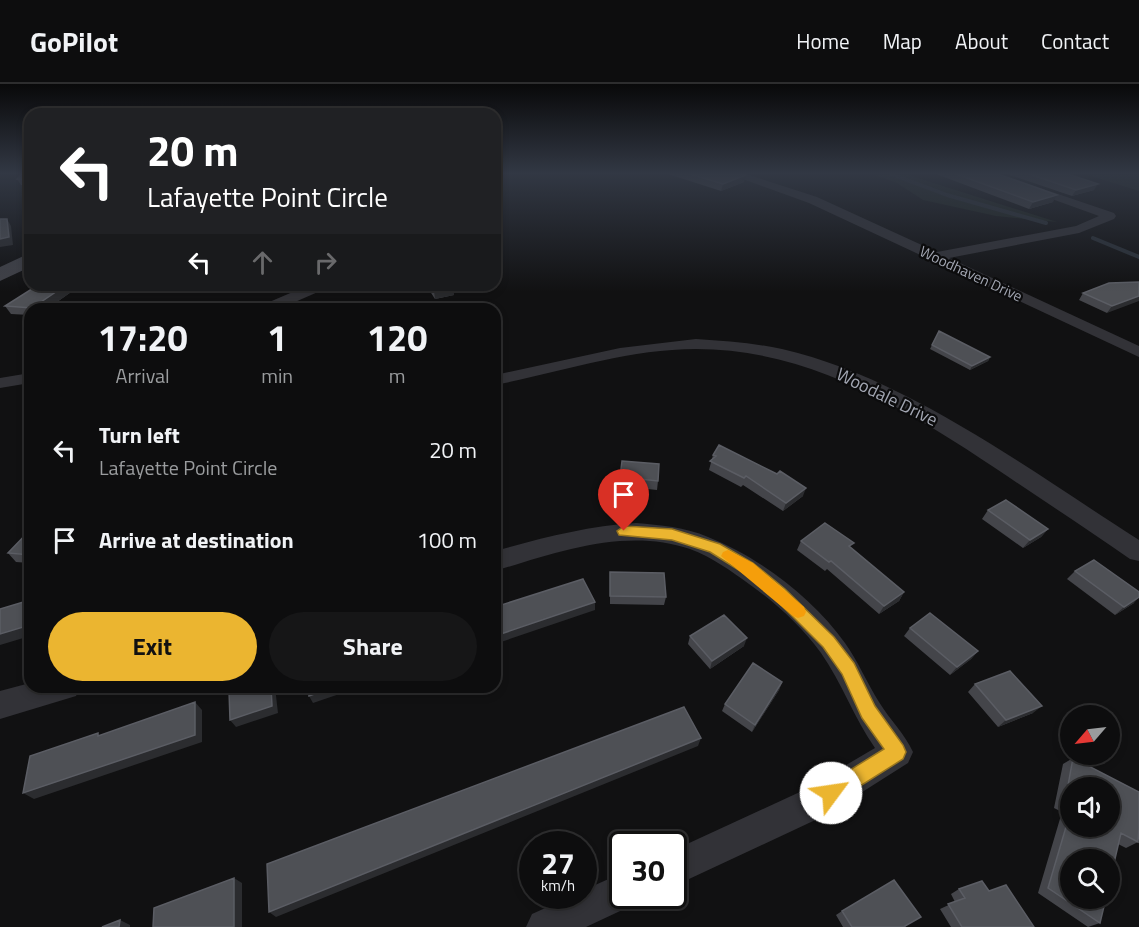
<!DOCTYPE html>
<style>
body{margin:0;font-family:"Titillium Web",sans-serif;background:#161617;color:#f1f3f6;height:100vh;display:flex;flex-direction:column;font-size:22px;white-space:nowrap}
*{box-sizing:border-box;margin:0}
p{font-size:20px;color:#9a9c9e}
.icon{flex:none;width:33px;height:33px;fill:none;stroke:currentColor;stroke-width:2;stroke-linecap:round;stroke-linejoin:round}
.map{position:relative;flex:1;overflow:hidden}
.details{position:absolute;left:24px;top:219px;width:477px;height:390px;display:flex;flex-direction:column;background:#0d0d0e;border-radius:18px;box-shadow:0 3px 9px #0003,0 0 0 2px #2d2d2e}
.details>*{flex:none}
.hud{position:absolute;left:24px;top:24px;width:477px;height:183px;border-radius:18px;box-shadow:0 3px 9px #0003,0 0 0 2px #2d2d2e;background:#202124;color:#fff;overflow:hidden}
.needle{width:39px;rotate:242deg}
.fabs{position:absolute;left:1060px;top:621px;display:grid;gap:12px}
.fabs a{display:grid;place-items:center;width:60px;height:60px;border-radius:50%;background:#0d0d0e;box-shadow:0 3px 9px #0003,0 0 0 2px #2d2d2e;font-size:30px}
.speed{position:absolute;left:519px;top:747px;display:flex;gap:12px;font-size:30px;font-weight:700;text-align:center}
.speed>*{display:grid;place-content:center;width:78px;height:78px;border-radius:50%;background:#0d0d0e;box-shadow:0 3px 9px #0003,0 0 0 2px #2d2d2e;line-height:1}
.speed small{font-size:15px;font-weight:400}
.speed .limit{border:3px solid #111;border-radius:9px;background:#fff;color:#111}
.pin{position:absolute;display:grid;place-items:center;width:51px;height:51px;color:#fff;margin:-62px -26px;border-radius:50% 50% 50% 0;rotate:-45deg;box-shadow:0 0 6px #0007}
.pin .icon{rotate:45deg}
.me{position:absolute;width:66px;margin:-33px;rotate:59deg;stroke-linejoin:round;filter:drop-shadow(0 0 4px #0008)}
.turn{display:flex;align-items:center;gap:21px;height:126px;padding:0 24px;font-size:27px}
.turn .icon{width:78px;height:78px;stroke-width:2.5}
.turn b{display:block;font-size:42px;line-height:51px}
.lanes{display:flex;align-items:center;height:57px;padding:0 24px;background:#0003;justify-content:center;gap:30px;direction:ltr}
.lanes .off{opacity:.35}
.eta{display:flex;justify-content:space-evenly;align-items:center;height:102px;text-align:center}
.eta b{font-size:36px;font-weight:700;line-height:42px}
.primary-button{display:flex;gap:12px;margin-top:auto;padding:12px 24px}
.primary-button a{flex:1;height:69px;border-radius:36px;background:#ebb530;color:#111;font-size:24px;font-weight:700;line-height:69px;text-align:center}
.primary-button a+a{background:#161617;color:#f1f3f6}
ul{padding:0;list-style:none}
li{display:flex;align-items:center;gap:18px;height:90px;padding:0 24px}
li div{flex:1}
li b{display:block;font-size:22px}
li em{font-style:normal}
header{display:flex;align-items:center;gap:36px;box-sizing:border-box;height:84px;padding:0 30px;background:#0d0d0e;border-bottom:2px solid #2d2d2e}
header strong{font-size:28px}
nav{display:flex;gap:33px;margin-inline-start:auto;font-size:21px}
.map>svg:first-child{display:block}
.green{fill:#1d241e}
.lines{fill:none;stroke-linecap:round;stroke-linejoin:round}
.stream{stroke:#2a3037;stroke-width:4}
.minor{fill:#323237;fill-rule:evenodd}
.secondary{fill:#404147;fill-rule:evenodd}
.wall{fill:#44454a;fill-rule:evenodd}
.shaded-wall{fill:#2b2c2f}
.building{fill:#4e5055;stroke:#5b5d64;stroke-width:1.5}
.route{fill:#ebb530;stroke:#99761f;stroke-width:1.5}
.slow{fill:#f59e0b}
.labels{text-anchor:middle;stroke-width:4.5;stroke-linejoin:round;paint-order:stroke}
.far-street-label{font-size:15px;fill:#a2a6b2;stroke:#0c0c0d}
.street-label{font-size:18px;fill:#a2a6b2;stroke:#0c0c0d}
</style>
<header>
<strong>GoPilot</strong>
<nav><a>Home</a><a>Map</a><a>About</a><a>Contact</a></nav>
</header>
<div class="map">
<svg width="1139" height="843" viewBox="0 0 1139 843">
<rect width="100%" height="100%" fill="#111112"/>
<!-- green -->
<path class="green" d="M872 90H905L1057 138 996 132 923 116 897 99Z
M1085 90H1139V107Z"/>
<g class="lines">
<!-- stream -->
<path class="stream" d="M891 90 947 111 1046 139
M1093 154 1139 173"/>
<!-- minor -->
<path class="minor" d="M729 90H746L817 113 937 168 1076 142 1099 132 983 90H999L1114 129 1116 132 1114 135 1079 149 949 174 1139 262V273L809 119Z
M309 201H329L327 204 279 225H258L260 222Z
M696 255C725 257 754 259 782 265 906 293 1032 388 1139 456V477L1130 475C1090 447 1050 421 1010 394 915 330 814 265 696 265 628 265 561 288 495 301V291L620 264Z
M30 289V299L0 304V294Z
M636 439C660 441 685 443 708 453 759 473 813 514 845 559 858 577 867 599 879 618 890 636 905 650 913 668L908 679 826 731 674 802V766L802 707 875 664C854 634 842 599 821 569 802 543 776 519 749 500 731 487 712 473 690 465 626 443 557 468 495 487V467C542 454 587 442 636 439Z
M30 599V603H80L76 612 0 635V607Z
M622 789V812H638L635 820 586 843H526L532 830 572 812H584V806Z"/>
<!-- secondary -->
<path class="secondary" d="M30 169V183L0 197V183Z"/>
</g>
<!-- wall -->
<path class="wall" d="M30 90V102L21 101 17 95Z
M668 90H742L744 98 721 107Z
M936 90H998L1053 118 1029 125Z
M1007 90H1068L1094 106 1072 112Z
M1139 198 1107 229 1079 216 1083 209Z
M38 201H71L74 206 47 225H30V231L11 230 5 222Z
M426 201H451L454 211 435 215Z
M939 247 990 273 988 277 970 286 930 265Z
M713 371 803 412 783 427 743 401 741 403 709 386Z
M620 393 658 397 657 406 619 402Z
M988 426 1048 445 1041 453 1023 464 982 435Z
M30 446V479L16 478 8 469Z
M801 457 851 464 904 508 899 517 879 530 827 485 825 487 797 466Z
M1075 487 1134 519 1115 531 1067 495Z
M610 488 666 513 664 521 610 520Z
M910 544 978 567 971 575 950 591 904 552Z
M690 552 744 562 710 585 688 560Z
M782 598 779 606 752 648 722 627 725 620Z
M975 600 1033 629 998 643 968 608Z
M1073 674 1138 758 1126 764 1118 760 1100 839 1088 843 1038 809 1062 728 1054 724 1063 680ZM1071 704 1110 742H1071Z
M959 805 989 807 1034 843H951L940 825 955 818 951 810Z
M842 827 905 842V843H843L836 831Z"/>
<!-- shaded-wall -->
<path class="shaded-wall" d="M746 91 744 98 721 107 723 100Z
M1098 100 1094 106 1072 112 1076 106Z
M1057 111 1053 118 1029 125 1033 118Z
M7 135 11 142 13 161 0 163V155Z
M66 201H71L74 206 47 225H32V224Z
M453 203 454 211 435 215 434 207Z
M1139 212V217L1107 229 1112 222Z
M990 273 988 277 970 286 972 282Z
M806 404 803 412 783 427 786 419Z
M1048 445 1041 453 1023 464 1030 456Z
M904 508 899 517 879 530 884 522Z
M1139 513 1134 519 1115 531 1124 523Z
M595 518V526L495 560V552Z
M30 541V552L0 561V550Z
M747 554 744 562 710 585 712 577Z
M978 567 971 575 950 591 957 583Z
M782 598 779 606 752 648 755 641Z
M271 603H275L278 629 236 643 230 636Z
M334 603H360L313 619 309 612Z
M195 618 202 626V658L34 715 23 709Z
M1042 622 1033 629 998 643 1006 636Z
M701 654 698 662 276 833 269 828Z
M234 794 242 799V843H234Z
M120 836 130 841V843H119Z"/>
<!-- building -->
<path class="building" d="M21 90H30V96L17 95Z
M690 90H742L746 91 723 100Z
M956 90H998L1057 111 1033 118Z
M1029 90H1068L1098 100 1076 106Z
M0 135H7L9 153 0 155Z
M1139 198V212L1112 222 1083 209 1109 199Z
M38 201H66L32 224 5 222Z
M430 201H451L453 203 434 207Z
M939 247 990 273 972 282 932 261Z
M719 361 777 390 780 387 806 404 786 419 746 392 744 394 710 377 716 372 713 371Z
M622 377 659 380 658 397 620 393Z
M1006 416 1048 445 1030 456 988 426Z
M825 439 854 459 849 462 904 508 884 522 831 477 829 478 801 457Z
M30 446V471L8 469Z
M1094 476 1139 508V513L1124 523 1075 487Z
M610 488 664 489 666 513 610 512Z
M583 495 595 518 495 552V523Z
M30 516V541L0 550V525Z
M930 529 978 567 957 583 910 544Z
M724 531 747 554 712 577 690 552Z
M753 579 782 598 755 641 725 620Z
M1010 587 1042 622 1006 636 975 600Z
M241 603H271L272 622 230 636 229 607Z
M308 603H334L309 612Z
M195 618V651L23 709 30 672 98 649V652Z
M684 623 701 654 269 828 267 780Z
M1073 674 1139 708V743L1138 758 1121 749 1110 796V776H1071V814H1106L1100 839 1048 804 1071 726V742H1110V704H1071V721L1065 718Z
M234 794V843H153L154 824Z
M894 796 921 833 905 842V843H852L842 827Z
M982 797 989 807 1006 801 1034 843H962L948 820 965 814 959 805Z
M120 836 119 843H102Z"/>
<!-- sky -->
<linearGradient id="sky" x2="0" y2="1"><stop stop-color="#09090a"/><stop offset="0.43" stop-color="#323844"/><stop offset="1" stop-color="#323844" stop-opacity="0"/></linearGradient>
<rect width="1139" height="208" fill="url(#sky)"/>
<!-- route -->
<path class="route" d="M624 442 672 445 720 460 753 479 785 505 834 553 854 579 875 622 903 661 906 668 903 675 838 716 831 719 824 716 821 709 824 702 884 665 862 634 842 590 823 563 774 514 742 488 710 468 672 456 619 451 617 447Z"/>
<!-- slow -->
<path class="slow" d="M728 466 753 479 804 523 806 528 804 532 798 534 793 532 721 472 723 468Z"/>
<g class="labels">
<!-- far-street labels -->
<g class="far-street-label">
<text transform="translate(971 190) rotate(25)" y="5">Woodhaven Drive</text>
</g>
<!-- street labels -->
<g class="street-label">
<text transform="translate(887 313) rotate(26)" y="6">Woodale Drive</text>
</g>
</g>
</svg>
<div class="fabs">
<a><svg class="needle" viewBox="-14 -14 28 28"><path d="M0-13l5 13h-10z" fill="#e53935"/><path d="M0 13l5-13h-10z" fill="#9a9c9e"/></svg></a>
<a><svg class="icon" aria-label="sound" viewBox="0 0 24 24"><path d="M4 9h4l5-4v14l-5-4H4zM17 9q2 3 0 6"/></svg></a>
<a><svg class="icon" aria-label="search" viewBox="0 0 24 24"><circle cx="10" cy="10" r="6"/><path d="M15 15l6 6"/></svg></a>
</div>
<div class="speed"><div>27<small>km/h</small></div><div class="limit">30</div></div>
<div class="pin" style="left:624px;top:447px;background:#d93025"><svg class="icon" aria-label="arrive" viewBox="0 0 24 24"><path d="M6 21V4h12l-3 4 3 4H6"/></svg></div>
<svg class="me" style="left:831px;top:709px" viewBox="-20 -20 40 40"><circle r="19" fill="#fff"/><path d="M0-13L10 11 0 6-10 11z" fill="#ebb530"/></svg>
<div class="hud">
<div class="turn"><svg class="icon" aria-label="left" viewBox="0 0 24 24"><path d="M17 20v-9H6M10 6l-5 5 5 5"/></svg><div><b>20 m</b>Lafayette Point Circle</div></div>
<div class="lanes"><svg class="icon" aria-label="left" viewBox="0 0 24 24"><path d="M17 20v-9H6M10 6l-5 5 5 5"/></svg><svg class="icon off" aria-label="ahead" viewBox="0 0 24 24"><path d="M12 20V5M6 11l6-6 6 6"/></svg><svg class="icon off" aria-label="right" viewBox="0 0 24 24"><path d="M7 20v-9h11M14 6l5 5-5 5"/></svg></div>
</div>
<section class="details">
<div class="eta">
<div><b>17:20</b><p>Arrival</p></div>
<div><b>1</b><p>min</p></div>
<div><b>120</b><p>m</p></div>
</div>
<ul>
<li><svg class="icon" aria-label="left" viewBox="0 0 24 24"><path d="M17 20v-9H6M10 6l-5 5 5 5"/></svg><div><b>Turn left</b><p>Lafayette Point Circle</p></div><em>20 m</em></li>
<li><svg class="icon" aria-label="arrive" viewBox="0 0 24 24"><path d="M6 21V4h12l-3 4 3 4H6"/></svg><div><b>Arrive at destination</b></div><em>100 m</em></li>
</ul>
<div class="primary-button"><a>Exit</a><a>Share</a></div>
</section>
</div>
